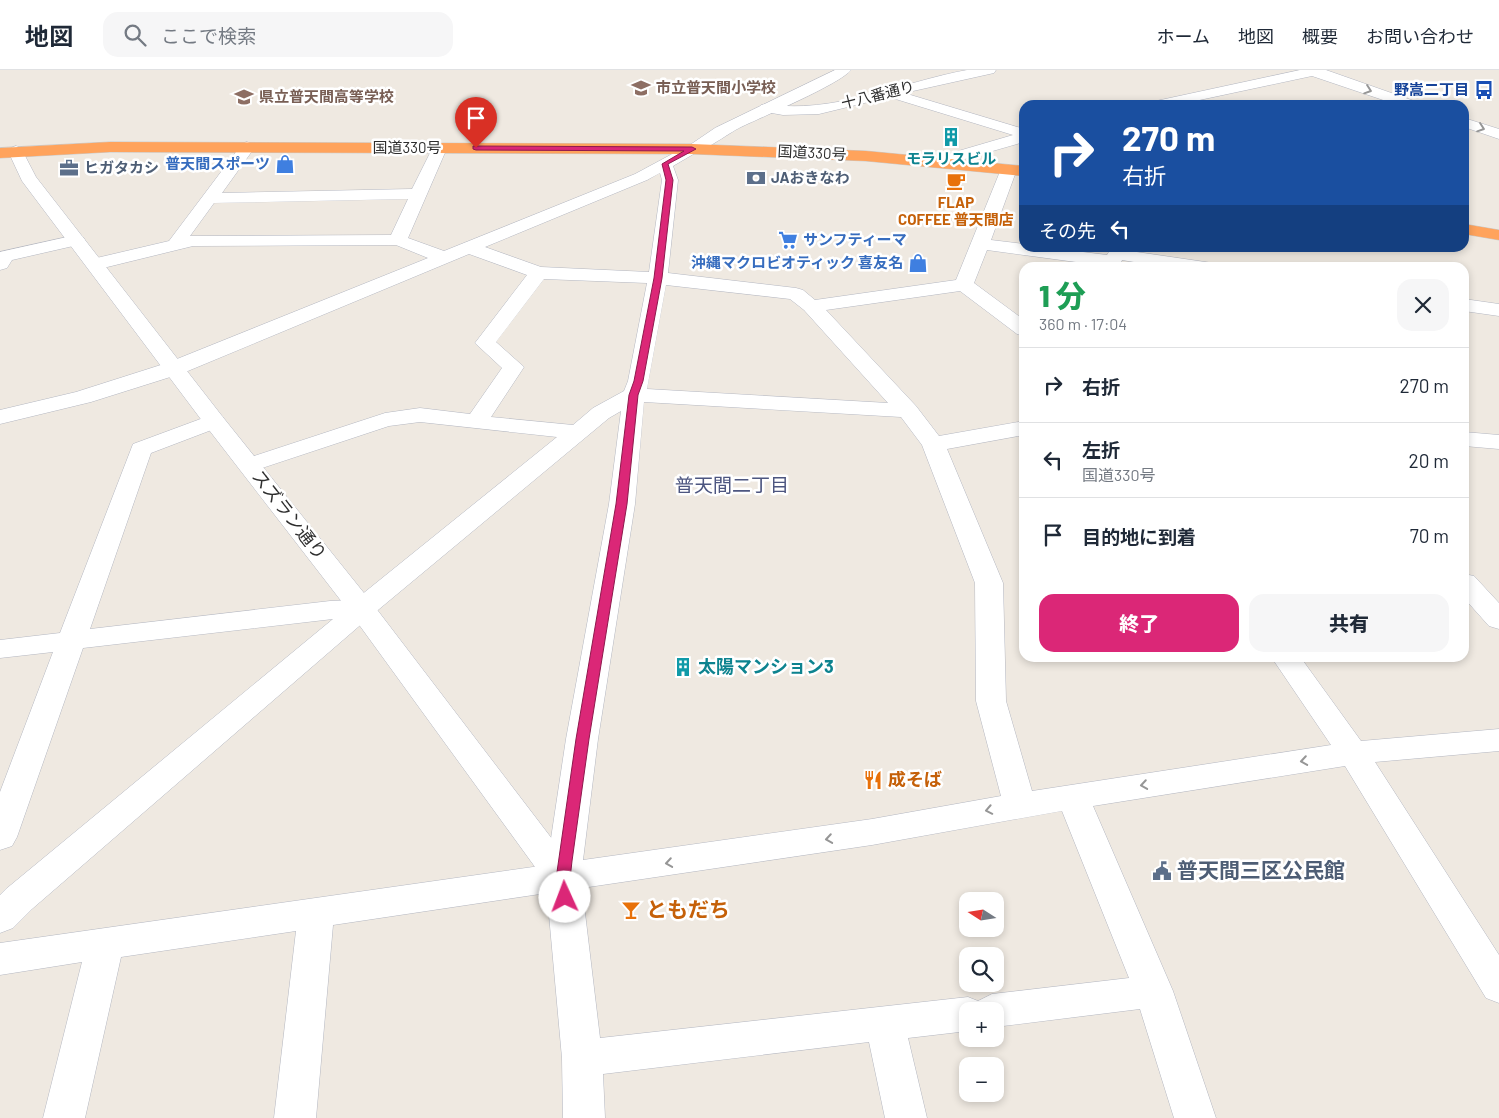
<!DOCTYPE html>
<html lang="ja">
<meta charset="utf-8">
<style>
body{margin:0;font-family:Barlow,"Noto Sans JP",sans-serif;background:#f6f6f7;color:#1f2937;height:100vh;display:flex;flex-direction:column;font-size:19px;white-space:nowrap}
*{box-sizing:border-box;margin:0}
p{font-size:16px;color:#747a83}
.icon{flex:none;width:28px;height:28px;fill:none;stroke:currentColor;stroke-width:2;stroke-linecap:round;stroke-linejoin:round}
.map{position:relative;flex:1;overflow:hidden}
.details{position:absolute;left:1019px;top:192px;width:450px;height:400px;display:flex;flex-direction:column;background:#fff;border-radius:15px;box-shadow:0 2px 8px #0003}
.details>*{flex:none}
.top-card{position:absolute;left:1019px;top:30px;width:450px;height:152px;border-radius:15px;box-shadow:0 2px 8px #0003;background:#1a4fa0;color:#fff;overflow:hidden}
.needle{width:32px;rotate:282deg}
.controls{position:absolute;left:959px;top:822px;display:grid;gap:10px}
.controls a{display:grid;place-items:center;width:45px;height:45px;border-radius:10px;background:#fff;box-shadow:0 2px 8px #0003;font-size:25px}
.pin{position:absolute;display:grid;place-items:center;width:42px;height:42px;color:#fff;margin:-51px -21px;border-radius:50% 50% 50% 0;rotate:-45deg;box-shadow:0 0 5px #0007}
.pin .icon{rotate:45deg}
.me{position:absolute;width:55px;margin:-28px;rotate:358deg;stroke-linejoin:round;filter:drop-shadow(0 0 4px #0008)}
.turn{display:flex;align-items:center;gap:18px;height:105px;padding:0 20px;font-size:22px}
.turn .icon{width:65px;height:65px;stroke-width:2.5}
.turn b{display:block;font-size:35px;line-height:42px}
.then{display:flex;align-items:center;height:48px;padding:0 20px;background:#0003;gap:10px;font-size:19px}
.round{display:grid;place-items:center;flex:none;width:52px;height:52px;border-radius:15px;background:#f6f6f7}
.summary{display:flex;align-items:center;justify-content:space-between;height:85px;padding:0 20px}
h1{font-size:30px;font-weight:800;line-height:38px;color:#1e9e55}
.button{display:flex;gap:10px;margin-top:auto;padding:10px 20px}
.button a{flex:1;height:58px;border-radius:15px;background:#db2777;color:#fff;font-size:20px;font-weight:800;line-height:58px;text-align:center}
.button a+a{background:#f6f6f7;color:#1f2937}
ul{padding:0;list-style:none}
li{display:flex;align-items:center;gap:15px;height:75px;padding:0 20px;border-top:1px solid #e0e1e3}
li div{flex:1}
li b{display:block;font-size:19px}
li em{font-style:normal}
header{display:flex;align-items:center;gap:30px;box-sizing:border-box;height:70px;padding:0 25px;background:#fff;border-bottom:1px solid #e0e1e3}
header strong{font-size:24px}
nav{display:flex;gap:28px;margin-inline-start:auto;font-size:18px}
.search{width:350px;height:45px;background:#f6f6f7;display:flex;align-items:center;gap:12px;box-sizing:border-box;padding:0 18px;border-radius:15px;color:#747a83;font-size:19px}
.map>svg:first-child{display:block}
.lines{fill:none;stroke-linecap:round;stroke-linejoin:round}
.street-casing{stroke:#b4b7c1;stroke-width:1}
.secondary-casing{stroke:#b4b7c1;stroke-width:1}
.highway-casing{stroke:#c9c9c9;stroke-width:1}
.street{fill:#fff;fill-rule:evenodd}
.secondary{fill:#fff;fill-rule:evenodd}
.highway{fill:#ffa35c;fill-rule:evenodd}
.oneway{stroke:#969696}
.route{fill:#db2777;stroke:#8e194d}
.labels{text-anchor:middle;stroke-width:5;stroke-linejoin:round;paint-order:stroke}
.far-education-label{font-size:15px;font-weight:bold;fill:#785e54;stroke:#fff;text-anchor:start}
.far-transit-label{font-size:15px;font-weight:bold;fill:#164399;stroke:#fff;text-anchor:end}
.far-street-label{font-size:15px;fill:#2e2e2e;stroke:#fff}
.far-culture-label{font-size:15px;font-weight:bold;fill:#0d838f;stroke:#fff}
.far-shop-label{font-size:15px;font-weight:bold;fill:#366cbe;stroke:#fff;text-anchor:end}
.far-service-label{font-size:15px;font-weight:bold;fill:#4e5e75;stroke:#fff;text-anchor:start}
.far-food-label{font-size:15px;font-weight:bold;fill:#c56008;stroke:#fff}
.street-label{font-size:18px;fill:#2e2e2e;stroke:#fff}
.culture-label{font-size:18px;font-weight:bold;fill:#0d838f;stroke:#fff;text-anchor:start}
.food-label{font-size:18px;font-weight:bold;fill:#c56008;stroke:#fff;text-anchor:start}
.neighbourhood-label{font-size:19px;fill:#4d5680;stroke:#fff}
.near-service-label{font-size:21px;font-weight:bold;fill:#4e5e75;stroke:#fff;text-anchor:start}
.near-food-label{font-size:21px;font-weight:bold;fill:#c56008;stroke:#fff;text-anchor:start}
</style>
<header>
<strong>地図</strong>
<div class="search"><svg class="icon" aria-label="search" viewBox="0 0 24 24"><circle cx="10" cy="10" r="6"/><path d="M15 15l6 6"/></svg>ここで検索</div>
<nav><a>ホーム</a><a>地図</a><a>概要</a><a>お問い合わせ</a></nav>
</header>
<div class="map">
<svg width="1499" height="1048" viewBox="0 0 1499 1048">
<rect width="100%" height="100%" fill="#efe9e1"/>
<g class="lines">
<!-- street casing -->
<g class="street-casing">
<path id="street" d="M967 0H996L994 3 904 23 1024 59V72L937 97 931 95 929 92 931 89 1013 65 889 27 819 44 783 45 766 42 761 41 759 38 761 35 766 34C833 45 901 12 967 0Z
M1300 0H1326L1417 32 1419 35H1398L1312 6 1176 35H1149L1151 32 1156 31Z
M1464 48 1499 59V69L1464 57Z
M247 72 252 74 255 77 222 123 412 119 434 75H444L447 78 408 168 444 181 635 104 687 76H697L700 79 697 82 673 96 678 110 668 203 796 218 803 220 815 230 956 210 1001 99 1003 96H1015L1017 99 991 170 1024 174V178H1051L1107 185 1110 180 1116 179 1219 194 1221 198H1170L1122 190 1120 195 1113 197 987 180 974 213 1024 250V266L1017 264 960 221 826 240 916 336 939 366 1024 351V365L947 379 1003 513 1006 631 1032 721 1331 675 1272 588H1301L1361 671 1499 659V681L1375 692 1499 885V933L1486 928 1345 696 1093 736 1173 921 1216 1048H1174L1140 939 995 957V941H968V961L908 968 927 1048H885L869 972 603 1004 605 1048H563L562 988 547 823 333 855 316 1048H274L296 861 121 887 85 1048H43L82 892 0 905V873L547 795 566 669 609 434 621 341 609 348 372 545 32 839 13 858 0 863V825L6 819 333 549 83 578 17 767 12 776 0 780V722L53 582 0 588V570L60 563 133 374 214 344 222 346 225 351 222 356 151 383 90 559 330 531 355 530 557 367 420 352 389 356 250 402 242 400 238 395 242 390 385 343 420 338 470 344 502 298 475 273 527 205 469 184 183 303 91 332 0 354V340L76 322 167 293 428 188 396 175 193 176 95 200 88 198 86 194 88 190 169 171 242 74ZM660 103 662 110 649 202 541 197 485 177 647 110ZM408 129 391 165 190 166 214 133ZM544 209 647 213 628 311 624 321 593 338 573 355 491 347 524 297 496 272ZM666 215 790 229 804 240 888 333 647 319ZM644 332 901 347 922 375 975 513 976 631 1001 726 872 749 583 790 598 669 635 434ZM1062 741 1129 908 992 924 978 931 968 927 600 968 582 818 872 775Z
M76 165 82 166 85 170 82 174 12 190 7 198 0 200V182Z
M1464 229 1499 234V246L1464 241Z
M1464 362 1499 365V379L1464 376Z
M1464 504 1474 506 1499 533V559L1489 556 1464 528Z"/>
</g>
<!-- secondary casing -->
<g class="secondary-casing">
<path id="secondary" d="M835 0H851C840 14 762 47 741 57 728 63 700 86 687 82L684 79 715 58Z
M16 76 21 78 36 107 222 346 372 533 575 799 581 809 575 819 563 823 551 819 352 545 206 356 22 111 8 81 11 78Z"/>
</g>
<!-- highway casing -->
<g class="highway-casing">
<path id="highway" d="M110 72 692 74 866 81 1024 96V106L866 91 692 84 110 82 0 88V78Z
M1464 154 1499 160V170L1464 164Z"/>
</g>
<!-- street -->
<use href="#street" class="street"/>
<!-- secondary -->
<use href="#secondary" class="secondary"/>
<!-- highway -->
<use href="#highway" class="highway"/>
</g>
<!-- one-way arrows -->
<defs><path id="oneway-chevron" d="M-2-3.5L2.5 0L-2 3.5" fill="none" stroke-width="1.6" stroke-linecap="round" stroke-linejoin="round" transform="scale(1.25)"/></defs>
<g class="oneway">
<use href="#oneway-chevron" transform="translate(1368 20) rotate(19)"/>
<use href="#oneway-chevron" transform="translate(1481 58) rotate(19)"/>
<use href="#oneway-chevron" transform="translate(1304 691) rotate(171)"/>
<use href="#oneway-chevron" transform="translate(1144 715) rotate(171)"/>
<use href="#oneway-chevron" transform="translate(989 740) rotate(169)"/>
<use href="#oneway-chevron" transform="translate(829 769) rotate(171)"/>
<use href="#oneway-chevron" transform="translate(669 793) rotate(171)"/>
</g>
<!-- route -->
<path class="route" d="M473 76 692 77 696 79 668 94 673 110 662 208 643 311 638 325 627 434 589 669 572 791 570 809 572 827 570 831 565 833 560 831 556 809 576 669 616 434 629 325 634 311 654 208 666 110 662 94 684 81 476 80 473 79Z"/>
<!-- icons -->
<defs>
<g id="school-bare" transform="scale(1.5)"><path d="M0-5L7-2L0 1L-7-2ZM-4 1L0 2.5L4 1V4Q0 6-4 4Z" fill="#8d6e63" stroke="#fff" stroke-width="2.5" paint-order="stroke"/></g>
<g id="bus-bare" transform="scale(1.5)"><path d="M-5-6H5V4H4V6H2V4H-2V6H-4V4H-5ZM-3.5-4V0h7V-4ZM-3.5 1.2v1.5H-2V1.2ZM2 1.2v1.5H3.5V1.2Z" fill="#1a4fb4" stroke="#fff" stroke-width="2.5" paint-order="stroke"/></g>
<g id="building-bare" transform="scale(1.5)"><path d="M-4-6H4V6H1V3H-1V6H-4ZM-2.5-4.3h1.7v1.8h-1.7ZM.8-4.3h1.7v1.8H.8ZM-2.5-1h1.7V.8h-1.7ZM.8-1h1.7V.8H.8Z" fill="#0f9aa8" stroke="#fff" stroke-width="2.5" paint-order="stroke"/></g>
<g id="shop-bare" transform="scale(1.5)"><path d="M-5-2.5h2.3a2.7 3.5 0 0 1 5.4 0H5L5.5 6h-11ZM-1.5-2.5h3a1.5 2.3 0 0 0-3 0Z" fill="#3f7fe0" stroke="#fff" stroke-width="2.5" paint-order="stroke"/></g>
<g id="office-bare" transform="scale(1.5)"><path d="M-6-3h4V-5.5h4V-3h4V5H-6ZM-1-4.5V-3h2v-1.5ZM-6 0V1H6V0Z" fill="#5c6f8a" stroke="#fff" stroke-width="2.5" paint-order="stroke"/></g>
<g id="bank-bare" transform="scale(1.5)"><path d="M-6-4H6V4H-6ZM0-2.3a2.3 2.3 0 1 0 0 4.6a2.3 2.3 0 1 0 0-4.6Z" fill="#5c6f8a" stroke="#fff" stroke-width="2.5" paint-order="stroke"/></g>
<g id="cafe-bare" transform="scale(1.5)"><path d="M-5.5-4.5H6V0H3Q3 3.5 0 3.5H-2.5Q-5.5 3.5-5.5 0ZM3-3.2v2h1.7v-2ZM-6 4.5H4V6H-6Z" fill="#e8710a" stroke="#fff" stroke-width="2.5" paint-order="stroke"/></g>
<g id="supermarket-bare" transform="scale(1.5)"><path d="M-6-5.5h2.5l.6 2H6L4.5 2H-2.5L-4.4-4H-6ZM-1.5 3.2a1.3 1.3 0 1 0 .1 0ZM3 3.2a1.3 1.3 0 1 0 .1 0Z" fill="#3f7fe0" stroke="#fff" stroke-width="2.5" paint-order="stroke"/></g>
<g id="restaurant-bare" transform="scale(1.5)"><path d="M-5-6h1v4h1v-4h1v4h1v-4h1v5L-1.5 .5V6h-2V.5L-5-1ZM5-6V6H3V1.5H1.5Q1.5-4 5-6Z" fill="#e8710a" stroke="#fff" stroke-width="2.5" paint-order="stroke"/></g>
<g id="civic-bare" transform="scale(1.5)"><path d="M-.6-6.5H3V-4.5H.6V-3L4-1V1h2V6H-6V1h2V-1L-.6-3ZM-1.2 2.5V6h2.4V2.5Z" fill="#5c6f8a" stroke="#fff" stroke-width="2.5" paint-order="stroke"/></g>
<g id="bar-bare" transform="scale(1.5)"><path d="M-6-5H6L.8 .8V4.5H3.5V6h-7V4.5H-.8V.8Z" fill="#e8710a" stroke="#fff" stroke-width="2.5" paint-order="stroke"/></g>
</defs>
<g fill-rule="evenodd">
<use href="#school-bare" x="641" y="18"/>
<use href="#bus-bare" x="1484" y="20"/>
<use href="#school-bare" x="244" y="27"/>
<use href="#building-bare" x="951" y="67"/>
<use href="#shop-bare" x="285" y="94"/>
<use href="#office-bare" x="69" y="98"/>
<use href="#bank-bare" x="756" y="108"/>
<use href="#cafe-bare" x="956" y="111"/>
<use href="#supermarket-bare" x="788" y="170"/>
<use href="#shop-bare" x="918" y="193"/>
<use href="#building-bare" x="683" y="597"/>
<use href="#restaurant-bare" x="873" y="710"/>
<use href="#civic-bare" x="1162" y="801"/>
<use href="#bar-bare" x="631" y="840"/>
</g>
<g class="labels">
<!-- far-education labels -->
<g class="far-education-label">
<text x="656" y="23">市立普天間小学校</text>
<text x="259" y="32">県立普天間高等学校</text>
</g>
<!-- far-transit labels -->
<g class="far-transit-label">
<text x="1469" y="25">野嵩二丁目</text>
</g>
<!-- far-street labels -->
<g class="far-street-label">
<text transform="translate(878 25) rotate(-14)" y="5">十八番通り</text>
<text x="407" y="83">国道330号</text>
<text transform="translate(812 83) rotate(3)" y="5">国道330号</text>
</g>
<!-- far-culture labels -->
<g class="far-culture-label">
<text x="951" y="94">モラリスビル</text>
</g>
<!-- far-shop labels -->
<g class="far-shop-label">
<text x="270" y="99">普天間スポーツ</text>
<text x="803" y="175" text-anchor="start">サンフティーマ</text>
<text x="903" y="198">沖縄マクロビオティック 喜友名</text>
</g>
<!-- far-service labels -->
<g class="far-service-label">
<text x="84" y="103">ヒガタカシ</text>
<text x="771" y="113">JAおきなわ</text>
</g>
<!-- far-food labels -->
<g class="far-food-label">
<text x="956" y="138">FLAP<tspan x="956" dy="17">COFFEE 普天間店</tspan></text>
</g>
<!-- street labels -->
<g class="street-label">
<text transform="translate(289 445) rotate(52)" y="6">スズラン通り</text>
</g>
<!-- culture labels -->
<g class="culture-label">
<text x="698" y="603">太陽マンション3</text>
</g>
<!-- food labels -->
<g class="food-label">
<text x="888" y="716">成そば</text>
</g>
<!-- neighbourhood labels -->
<g class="neighbourhood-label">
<text x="732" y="422">普天間二丁目</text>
</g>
<!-- near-service labels -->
<g class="near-service-label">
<text x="1177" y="808">普天間三区公民館</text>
</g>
<!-- near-food labels -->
<g class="near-food-label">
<text x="646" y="847">ともだち</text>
</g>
</g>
</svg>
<div class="controls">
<a><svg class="needle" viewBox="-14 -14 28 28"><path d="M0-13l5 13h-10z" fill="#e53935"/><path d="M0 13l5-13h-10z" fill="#747a83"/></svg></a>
<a><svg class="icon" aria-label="search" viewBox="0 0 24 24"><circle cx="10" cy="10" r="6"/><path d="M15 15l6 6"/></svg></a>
<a>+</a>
<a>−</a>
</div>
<div class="pin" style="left:476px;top:78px;background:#d93025"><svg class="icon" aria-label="arrive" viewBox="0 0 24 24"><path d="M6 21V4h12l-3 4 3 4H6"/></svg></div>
<svg class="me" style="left:565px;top:827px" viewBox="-20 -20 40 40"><circle r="19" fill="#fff"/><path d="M0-13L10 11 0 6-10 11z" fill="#db2777"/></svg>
<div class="top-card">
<div class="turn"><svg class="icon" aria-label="right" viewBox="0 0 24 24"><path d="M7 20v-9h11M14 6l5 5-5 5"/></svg><div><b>270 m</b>右折</div></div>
<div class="then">その先<svg class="icon" aria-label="left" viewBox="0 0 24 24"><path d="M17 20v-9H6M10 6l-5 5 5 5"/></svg></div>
</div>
<section class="details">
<div class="summary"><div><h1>1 分</h1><p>360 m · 17:04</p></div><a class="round"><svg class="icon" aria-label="close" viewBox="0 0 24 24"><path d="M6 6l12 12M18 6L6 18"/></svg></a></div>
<ul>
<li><svg class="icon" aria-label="right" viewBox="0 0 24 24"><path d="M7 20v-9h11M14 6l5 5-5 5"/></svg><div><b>右折</b></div><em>270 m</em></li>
<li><svg class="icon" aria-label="left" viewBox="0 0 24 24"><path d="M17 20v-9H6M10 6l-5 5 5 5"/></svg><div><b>左折</b><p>国道330号</p></div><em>20 m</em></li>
<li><svg class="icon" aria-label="arrive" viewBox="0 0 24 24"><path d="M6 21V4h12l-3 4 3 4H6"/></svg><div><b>目的地に到着</b></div><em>70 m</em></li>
</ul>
<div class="button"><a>終了</a><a>共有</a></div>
</section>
</div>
